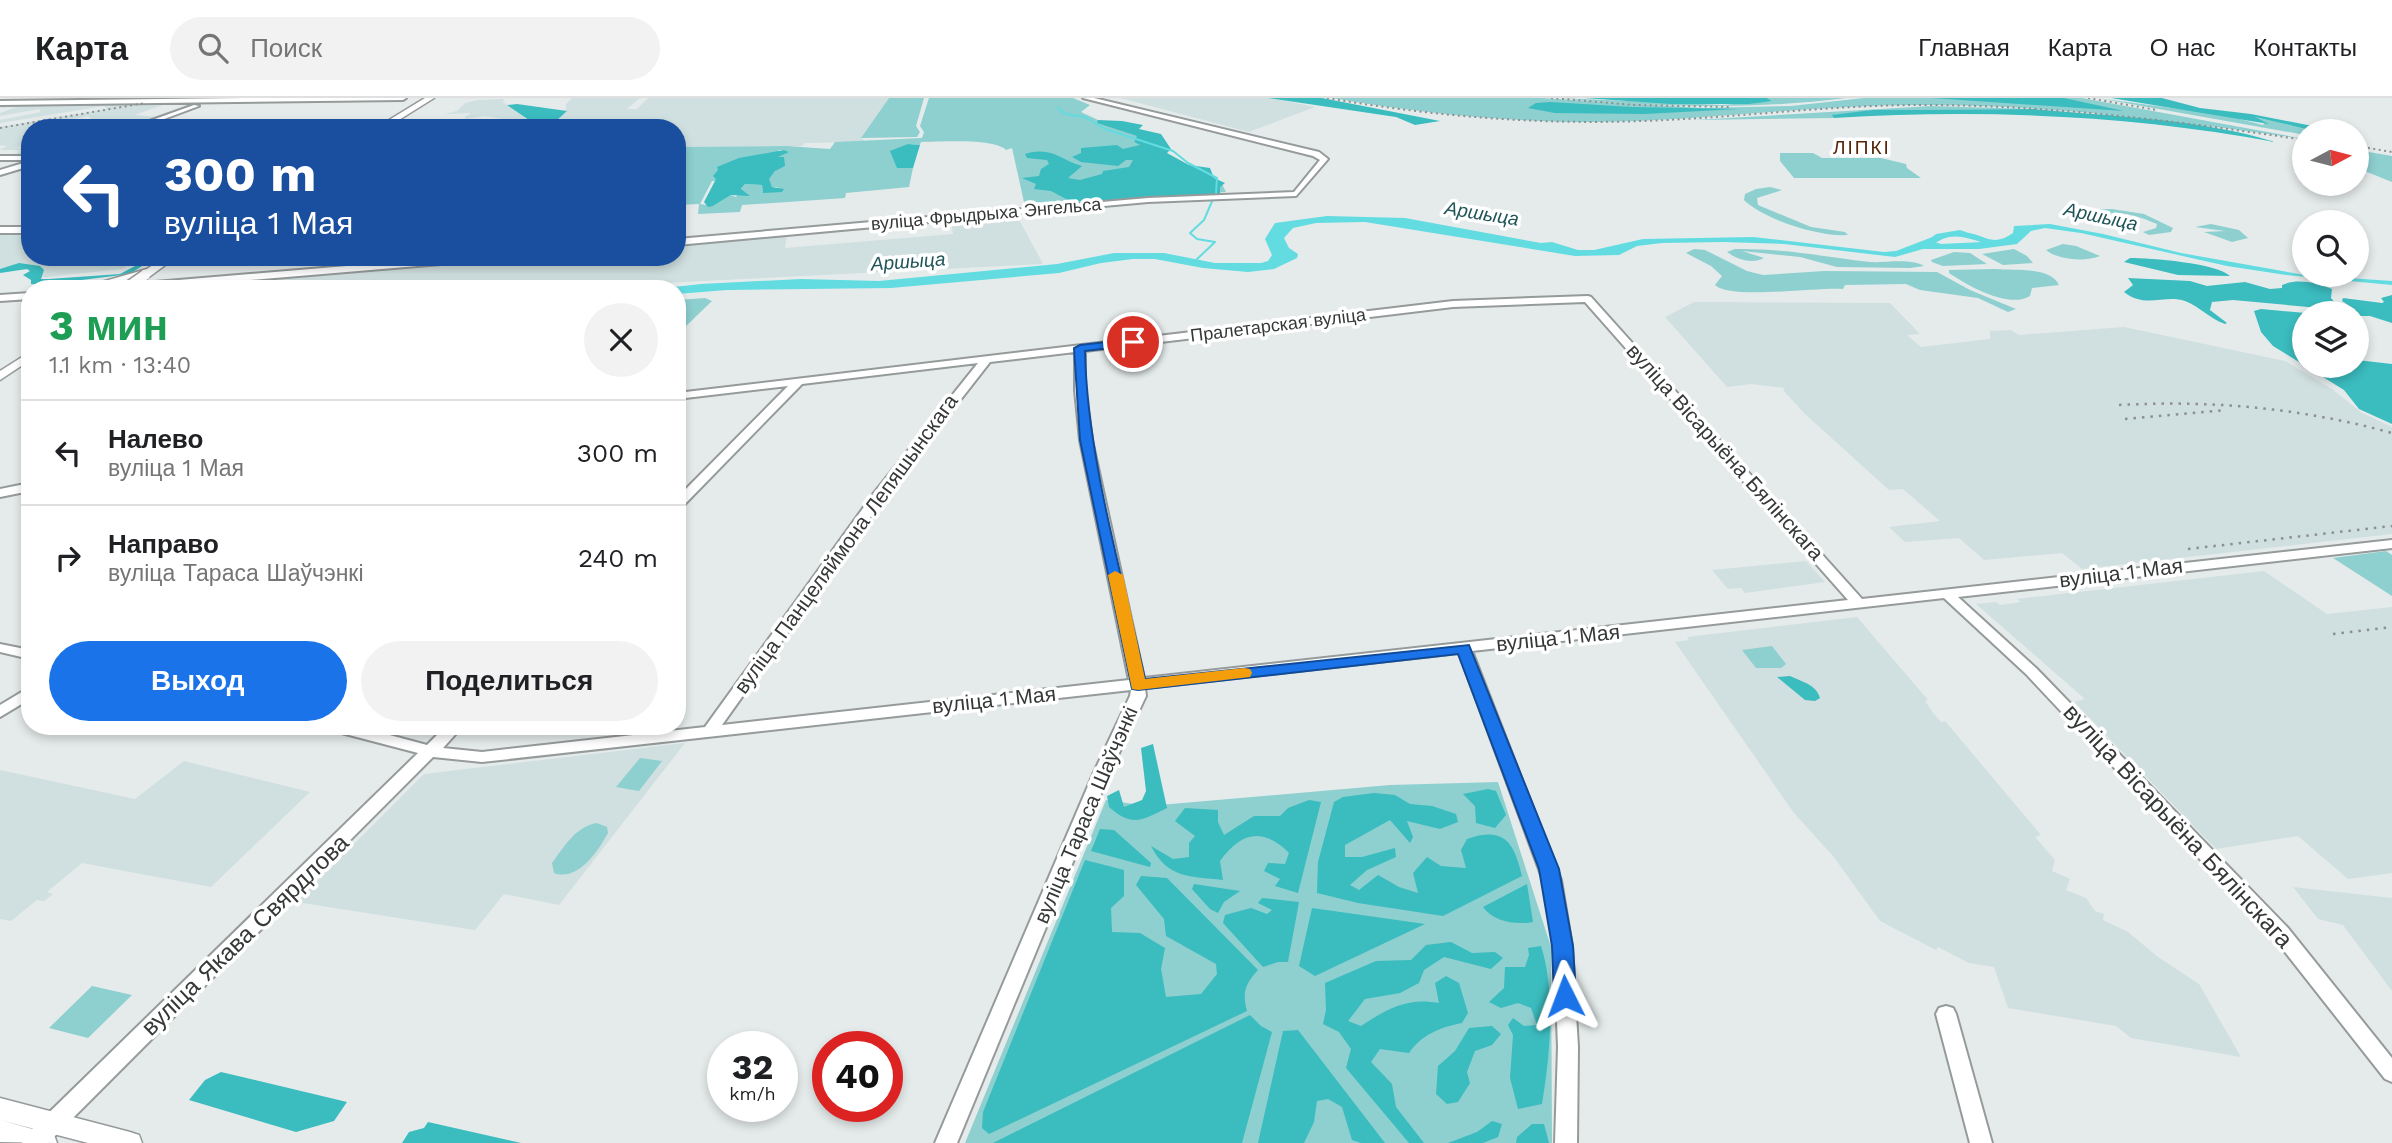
<!DOCTYPE html>
<html lang="ru">
<meta charset="utf-8">
<style>
body{margin:0;font-family:"Work Sans",sans-serif;background:#f2f2f2;color:#202124;height:100vh;display:flex;flex-direction:column;font-size:26px;white-space:nowrap}
*{box-sizing:border-box;margin:0}
p{font-size:23px;color:#757577}
.icon{flex:none;width:38px;height:38px;fill:none;stroke:currentColor;stroke-width:2;stroke-linecap:round;stroke-linejoin:round}
.map{position:relative;flex:1;overflow:hidden}
.details{position:absolute;left:21px;top:182px;width:665px;height:455px;display:flex;flex-direction:column;background:#fff;border-radius:28px;box-shadow:0 4px 10px #0003}
.details>*{flex:none}
.top-card{position:absolute;left:21px;top:21px;width:665px;height:147px;border-radius:28px;box-shadow:0 4px 10px #0003;background:#1a4fa0;color:#fff;overflow:hidden}
.needle{width:46px;rotate:83deg}
.tools{position:absolute;left:2292px;top:21px;display:grid;gap:14px}
.tools a{display:grid;place-items:center;width:77px;height:77px;border-radius:50%;background:#fff;box-shadow:0 4px 10px #0003;font-size:35px}
.speed{position:absolute;left:707px;top:933px;display:flex;gap:14px;font-size:35px;font-weight:700;text-align:center}
.speed>*{display:grid;place-content:center;width:91px;height:91px;border-radius:50%;background:#fff;box-shadow:0 4px 10px #0003;line-height:1}
.speed small{font-size:18px;font-weight:400}
.speed .limit{border:10px solid #d22;background:#fff;color:#111}
.pin{position:absolute;display:grid;place-items:center;width:60px;height:60px;color:#fff;margin:-30px;border:4px solid #fff;border-radius:50%;box-shadow:0 2px 7px #0007}
.me{position:absolute;width:77px;margin:-38px;rotate:357deg;stroke-linejoin:round;filter:drop-shadow(0 0 5px #0008)}
.turn{display:flex;align-items:center;gap:24px;height:147px;padding:0 28px;font-size:32px}
.turn .icon{width:91px;height:91px;stroke-width:2.5}
.turn b{display:block;font-size:49px;line-height:60px}
.round{display:grid;place-items:center;flex:none;width:74px;height:74px;border-radius:37px;background:#f2f2f2}
.head{display:flex;align-items:center;justify-content:space-between;height:119px;padding:0 28px}
h1{font-size:42px;font-weight:700;line-height:52px;color:#1e9e55}
.primary-button{display:flex;gap:14px;margin-top:auto;padding:14px 28px}
.primary-button a{flex:1;height:80px;border-radius:42px;background:#1a73e8;color:#fff;font-size:28px;font-weight:700;line-height:80px;text-align:center}
.primary-button a+a{background:#f2f2f2;color:#202124}
ul{padding:0;list-style:none}
li{display:flex;align-items:center;gap:21px;height:105px;padding:0 28px;border-top:2px solid #e0e0e0}
li div{flex:1}
li b{display:block;font-size:26px}
li em{font-style:normal}
header{display:flex;align-items:center;gap:42px;box-sizing:border-box;height:98px;padding:0 35px;background:#fff;border-bottom:2px solid #e0e0e0}
header strong{font-size:33px}
nav{display:flex;gap:38px;margin-inline-start:auto;font-size:24px}
.search{width:490px;height:63px;background:#f2f2f2;display:flex;align-items:center;gap:18px;box-sizing:border-box;padding:0 24px;border-radius:38px;color:#757577;font-size:26px}
.map>svg:first-child{display:block}
.built{fill:#d0dfdf}
.green{fill:#8ecfd0;fill-rule:evenodd}
.forest{fill:#3bbcbf}
.water{fill:#62dce0}
.lines{fill:none;stroke-linecap:round;stroke-linejoin:round}
.stream{stroke:#62dce0;stroke-width:2}
.river{fill:#62dce0;fill-rule:evenodd}
.secondary-casing{stroke:#959a9a;stroke-width:4}
.primary-casing{stroke:#959a9a;stroke-width:3}
.secondary{fill:#fff;fill-rule:evenodd}
.primary{fill:#fff;fill-rule:evenodd}
.rail-far1{stroke:#8c9090;stroke-width:2;stroke-dasharray:2 3.5;stroke-linecap:butt}
.rail{stroke:#8c9090;stroke-width:2.5;stroke-dasharray:2.5 6;stroke-linecap:butt}
.primary-bridge-casing{stroke:#959a9a;stroke-width:13;stroke-linecap:butt}
.primary-bridge{stroke:#fff;stroke-width:10}
.route{fill:#1a73e8;stroke:#114b97;stroke-width:2}
.slow{fill:#f59e0b}
.labels{text-anchor:middle;stroke-width:7;stroke-linejoin:round;paint-order:stroke}
.far-street-label{font-size:18px;fill:#363838;stroke:#fff}
.far-neighbourhood-label{font-size:19px;letter-spacing:2px;fill:#542508;stroke:#fff}
.far-water-label{font-size:19px;font-style:italic;fill:#205557;stroke:#fff}
.street-label{font-size:21px;fill:#363838;stroke:#fff}
.near-street-label{font-size:24px;fill:#363838;stroke:#fff}
</style>
<header>
<strong>Карта</strong>
<div class="search"><svg class="icon" aria-label="search" viewBox="0 0 24 24"><circle cx="10" cy="10" r="6"/><path d="M15 15l6 6"/></svg>Поиск</div>
<nav><a>Главная</a><a>Карта</a><a>О нас</a><a>Контакты</a></nav>
</header>
<div class="map">
<svg width="2392" height="1045" viewBox="0 0 2392 1045">
<rect width="100%" height="100%" fill="#e5ebeb"/>
<!-- built -->
<path class="built" d="M572 0H640L627 11H637L648 0H889L861 40 864 42 863 44 805 45 802 48 677 49V30H610L614 27 609 26 606 21 598 26 555 23 566 13V6Z
M1120 0H1273L1315 9 1249 34Z
M504 1 503 4 529 22H536L545 27 539 30H515L503 21 485 18 465 21 502 24 510 30 428 29 448 21H465V19L471 15 444 16 457 13 465 5 478 2Z
M17 5H152L166 6 134 17 157 19 124 30H121L143 22 112 30H94L93 27 52 30 93 22 88 18 30 30V48L11 50 30 51V58L16 57 21 52H0L7 48 0 47V29L107 11 104 8 0 25V22L41 14 39 11 0 18V15L16 9 0 10Z
M1016 116 1043 166 663 185 633 191H179L182 187 524 159H677V148L787 137 785 150 953 136 951 121Z
M0 134H30V159H144L122 171 37 180 33 171 0 173Z
M1694 204 1890 205 1920 236 1907 237 1921 249 1990 241V233L2011 232 2019 237 2124 229 2285 263 2332 291 2362 315 2392 329V436L2082 471 2062 455 1984 462 1959 440 1905 444 1889 429 1940 423 1903 391 1889 392 1804 315 1783 292 1785 290 1751 286 1727 289 1665 219Z
M1806 463 1825 484 1745 495 1741 490 1728 491 1712 472Z
M2264 473 2327 516 2392 509V775L2348 781 2298 738 2216 751 2074 604 2085 601 1976 506 1996 504 2000 507 2021 504 2017 501Z
M1857 519 1928 602 1925 603 1933 615 1941 624 1945 623 2041 737 2035 739 2055 762 2052 773 2070 781 2066 792 2086 800 2095 813 2104 816 2103 822 2128 834 2158 859 2199 886 2241 959 2131 940 2116 928 2008 910 1994 869 1969 865 1938 849 1936 852 1880 823 1833 758 1794 715 1675 544 1689 542 1687 539Z
M685 645 559 807 504 796 475 832 296 804 424 676Z
M184 663 310 694 211 789 82 765 47 794 53 796 44 803 37 802 11 823 0 821V672L135 701Z
M2293 789 2392 800V893L2343 827 2318 821Z"/>
<!-- green -->
<path class="green" d="M889 0H924L916 28 920 34 917 39 861 40Z
M929 0H1073L1090 7 1081 14 1098 22V25L1138 38 1134 44 1222 86 1226 94 1031 107 1024 104 1012 50 1006 52C994 40 940 44 921 44L920 47 908 46 897 70H913L909 89 846 95 845 100 742 107 740 114 698 116 699 106 677 107V49L787 48 830 51 835 44 922 40 924 34 920 28ZM779 52 788 53 777 59 775 73 768 81 772 89H779L763 95 762 87 745 86 736 99 731 97 713 108 700 106 712 83 759 82Z
M1332 0H1541L1702 10 1791 8 1864 0H2082L2305 41C2175 23 2047 6 1916 7 1809 7 1702 23 1595 24 1506 24 1419 15 1332 0Z
M1559 0 1722 7 1772 3 1767 0H1846C1751 12 1654 9 1559 0Z
M2097 0 2224 17 2263 27 2265 24 2253 20 2255 19 2314 33H2305V37Z
M1931 8 2033 11 1873 12 1833 18 1834 20 1694 22Z
M2357 52 2392 58V84L2357 70Z
M1780 55H1813L1822 60H1881L1906 66 1907 70 1921 80H1794L1780 63Z
M1770 89 1782 92 1757 100 1758 107 1811 129 1845 134 1848 137C1819 139 1765 122 1744 102L1745 96 1756 91Z
M2112 111 2144 116 2173 130 2171 134 2149 137 2143 134 2156 130 2157 126C2145 121 2132 116 2118 115 2103 114 2087 124 2074 116L2085 112Z
M2211 126 2239 132 2248 140 2232 144 2204 134 2225 133 2195 129Z
M2063 146 2076 148 2100 158C2085 164 2058 162 2046 152Z
M1694 151 1705 152 1747 173 1763 177 1824 173 1937 174 1970 192 2016 211 2008 214 1978 200 1920 192 1906 186 1845 187 1843 191C1816 189 1730 202 1715 187L1722 178 1711 168 1686 155Z
M1735 151C1781 150 1825 159 1870 164 1887 165 1909 160 1924 168L1910 170 1837 169 1800 159 1742 153 1764 160C1753 166 1737 162 1727 154Z
M2014 151 2027 158 2033 165 2003 167 1982 156Z
M1954 154 1970 155 1987 166 1943 168 1932 164 1931 162Z
M1995 171C2014 173 2050 168 2059 187L2032 190 2030 198C2009 211 1968 188 1949 175V172Z
M705 200 712 203 685 229 677 241V202Z
M2386 453 2392 457V498L2333 460Z
M1772 548 1786 566 1781 570H1756L1742 552Z
M640 660 662 663 639 693 616 689Z
M1498 684 1551 849 1552 1045H965L1106 702 1148 708 1390 687Z
M597 725 607 729 608 735C598 753 578 784 554 775L552 765C564 749 576 728 597 725Z
M92 888 132 897 88 940 49 930Z"/>
<!-- forest -->
<path class="forest" d="M1268 0H1322L1440 23 1415 27 1396 19Z
M1584 0H1767L1772 3 1749 6H1671Z
M1932 0H2064L2124 13Z
M2111 0H2162L2200 10 2251 16 2338 33H2314L2255 19 2269 26Z
M1550 4 1632 9 1739 11 1644 16 1555 15 1528 10 1536 5Z
M517 6 567 13 556 23 565 26 562 30H539L544 27 536 22H529L507 7Z
M2033 11C2109 18 2203 21 2275 44 2130 17 1981 11 1834 20L1832 17 1872 12Z
M1098 22 1122 23 1143 27 1139 31 1161 36 1171 51 1167 55 1189 67 1210 70 1214 80 1225 85 1220 89V97L1072 104 1051 93 1034 91 1036 86 1022 80 1039 78 1041 71 1049 66 1047 62 1027 60 1025 56C1052 48 1060 62 1082 68L1068 80 1080 82 1102 76 1103 73 1129 69 1133 62H1126L1118 68 1081 64 1072 59 1081 55V50L1117 47 1123 51 1140 47 1134 44 1137 38 1097 25Z
M908 46 920 47 913 70H897L890 53Z
M784 52 789 54 778 59H784L785 68 775 73 769 81 772 89 784 91 782 94 763 95 762 87 745 86 741 91 750 98 731 97 713 108 708 109 704 104 716 81 713 78 718 72 717 69 739 60Z
M2130 160C2150 160 2217 165 2230 178L2178 177 2124 164Z
M19 165 40 168 44 172 41 181H49L120 176 137 167 145 166 130 176 41 187 31 186V182L23 177 30 173 27 171 0 175V171Z
M2128 180 2190 183 2207 188 2245 184 2270 191 2282 190V187C2298 180 2316 185 2332 191L2331 200 2336 206 2332 209 2319 210 2233 202 2212 204 2210 212 2227 225 2225 226C2210 221 2199 208 2185 203 2165 196 2145 211 2124 194L2133 187Z
M2392 197V225L2370 218H2357V215H2344L2356 212 2342 203 2343 200 2382 205 2384 204 2381 200Z
M2261 211 2306 215 2305 268H2357V262L2392 266V326L2359 311 2344 292 2273 248 2261 234 2254 213Z
M1790 578C1802 584 1816 586 1820 600L1815 603 1805 602 1777 579Z
M1153 646 1167 710C1141 723 1132 729 1109 709L1107 698 1119 692 1124 709 1142 702 1146 693 1141 650Z
M1488 691 1496 693 1506 717 1495 730 1476 725 1475 708 1463 696Z
M1374 695 1395 697 1410 706 1432 708 1456 716 1458 724 1440 731 1407 723 1413 739 1410 745 1390 722 1345 747V759H1362L1395 750 1396 759 1367 772 1350 787 1359 792 1378 777 1399 789 1418 795 1413 775 1427 759 1441 768 1466 770 1461 752 1467 741C1505 728 1514 745 1522 778L1443 818 1358 805 1317 795 1318 764 1334 704 1343 699Z
M1309 702 1321 704 1298 795 1275 788 1280 781 1264 773 1268 765 1285 766 1289 755C1263 729 1241 734 1220 763L1223 782C1190 778 1168 781 1151 748L1173 761 1189 759V745L1195 738 1175 723 1185 710 1218 712V724L1224 737 1254 718H1280L1288 710Z
M1100 731 1114 732 1151 765 1150 769 1091 753Z
M1085 762 1124 772V798L1111 810 1112 834 1140 835 1165 850 1161 871 1166 899 1201 896 1217 876 1216 866 1166 838 1164 821 1136 787 1141 778 1167 780 1258 872C1245 886 1242 895 1247 913L989 1036 982 1030 983 1014Z
M1194 786 1240 793 1224 804 1218 815 1210 811 1192 791Z
M1527 786 1533 824C1516 827 1494 824 1483 809Z
M1262 800 1299 804 1288 864H1278L1263 869 1223 825 1225 817 1251 810 1267 816 1272 812 1258 805Z
M1312 810 1425 826 1315 878 1299 868Z
M1451 844 1472 855 1495 854 1503 860 1491 871 1444 859 1424 872 1419 885 1400 895 1365 901 1348 923 1361 928C1387 911 1407 899 1439 905L1435 885 1446 878 1459 885 1468 915 1462 925C1441 929 1421 937 1409 955L1380 951 1371 964 1392 986 1396 1009 1424 1045H1409L1346 970 1351 951 1339 934 1323 926 1326 912 1325 885 1376 863 1411 862 1426 847Z
M1541 848C1556 895 1550 958 1542 1006L1518 1011 1510 980 1513 937 1508 927 1513 920 1524 928 1537 927 1531 910 1518 905 1501 910 1489 904 1504 890 1505 869H1525L1529 857 1528 850Z
M1250 917 1261 928 1272 934 1242 1045H993Z
M1492 928 1501 936 1492 947 1475 953 1467 974 1470 985 1458 1004 1447 1006 1436 996 1438 968 1455 953 1469 930Z
M1298 932 1385 1045H1361L1352 1042 1342 1009 1328 1001 1317 1003 1314 1024 1304 1045H1258L1283 933Z
M221 974 347 1004 334 1023 296 1034 189 1002 205 982Z
M1492 1023 1502 1026 1498 1039 1483 1045H1448L1477 1034Z
M428 1024 521 1045H402L409 1034 424 1030Z
M1532 1026H1544L1549 1045H1516L1517 1039Z"/>
<!-- water -->
<path class="water" d="M1327 118 1405 120 1541 145 1552 144 1578 152H1594L1643 141 1753 139 1884 154 1896 153 1935 138 1937 139 1935 144 1941 146 1982 144 1966 135C1986 136 1991 150 2013 135L2014 128 2050 126 2103 136 2181 155 2305 177 2392 183V187L2286 177 2227 168 2081 135 2045 130 2031 133 2017 146 1979 151H1923L1895 159 1784 146 1723 144 1662 145 1637 148 1619 157 1575 158 1365 124 1316 125 1293 130 1284 140 1289 150 1298 156 1297 160 1274 171 1248 174 1203 170 1155 161H1133L1101 165 1059 175 891 190 727 192 677 196V191H656L701 186 801 181 879 183 1057 166 1114 155H1164L1215 165H1261L1268 163 1272 157 1265 141 1275 125Z"/>
<g class="lines">
<!-- stream -->
<path class="stream" d="M1058 10 1065 16 1085 19 1105 31 1173 53 1188 65 1217 80 1216 96
M1195 163 1215 144 1197 141 1190 135 1204 122 1213 101"/>
<!-- river -->
<path class="river" d="M1960 132 1989 142 1984 145C1962 138 1948 133 1929 150L1921 148 1936 136Z"/>
<!-- secondary casing -->
<g class="secondary-casing">
<path id="secondary" d="M243 0H406L403 2 0 7V3Z
M1083 0H1094L1319 54 1328 61 1296 98 1148 104 677 147V141L1148 100 1294 94 1320 62 1313 58Z
M194 7 199 8 140 30H130Z
M0 58H30V62H0Z
M30 63V68L0 77V72Z
M0 129H30V135H0Z
M454 159H493L489 162 143 191H103L107 188Z
M30 195V201L0 203V197Z
M1588 198 1591 199 1862 501 2392 442V450L1958 499 2036 570 2288 830 2392 960V984L2385 981 2274 840 2026 576 1944 500 1472 553 1561 782 1572 848 1578 949 1577 1045H1555L1558 949 1554 848 1543 782 1459 555 1145 590 1146 598 1110 674 957 1045H935L1094 674 1130 598 1131 592 482 664 433 659 48 1045H22L25 1038 418 655 330 632 327 628H356L427 647 446 628H463L443 650 482 654 705 629 874 395 978 265 802 286 681 410 677 411V400L788 288 677 301V295L1453 203ZM1585 204 1848 502 1144 580 1092 342 1085 292V253L1453 209ZM1075 254V292L1080 342 1129 582 722 627 883 401 990 264Z
M30 385V393L0 399V391Z
M0 546 30 552V561L0 554Z
M30 589V601L0 619V607Z
M1946 908 1953 910 1956 916 1992 1045H1970L1936 916 1939 910Z"/>
</g>
<!-- primary casing -->
<g class="primary-casing">
<path id="primary" d="M425 0H434L386 30H376Z
M164 159H176L149 179H141L95 191H77L147 171Z
M30 254V262L0 282V273Z
M0 1000 130 1034 139 1037 142 1045H88L0 1022Z
M0 1022 54 1037 57 1045 0 1044Z"/>
</g>
<!-- secondary -->
<use href="#secondary" class="secondary"/>
<!-- primary -->
<use href="#primary" class="primary"/>
<!-- rail-far1 -->
<path class="rail-far1" d="M1327 0C1432 18 1536 27 1642 23 1735 20 1828 7 1922 7 2050 7 2178 23 2305 42
M1551 0 1635 7 1730 9
M2088 0 2157 12
M0 30 145 5
M2357 48 2392 54"/>
<!-- rail -->
<path class="rail" d="M2119 307C2213 302 2301 310 2392 335
M2125 321 2226 312
M2188 451 2392 428
M2333 536 2392 529"/>
<!-- primary-bridge casing -->
<g class="primary-bridge-casing">
<path id="primary-bridge" d="M125 191 145 177"/>
</g>
<!-- primary-bridge -->
<use href="#primary-bridge" class="primary-bridge"/>
</g>
<!-- route -->
<path class="route" d="M1133 241 1137 242V247L1085 253C1087 359 1122 476 1145 581L1469 547 1559 771 1573 848 1576 898 1573 905 1565 908 1557 905 1554 898 1552 848 1539 771 1458 556 1138 592 1132 591 1080 342 1074 250 1080 247Z"/>
<!-- slow -->
<path class="slow" d="M1115 473 1123 477 1145 581 1244 570 1250 571 1252 575 1250 579 1138 592 1132 591 1108 477Z"/>
<g class="labels">
<!-- far-street labels -->
<g class="far-street-label">
<text transform="translate(986 116) rotate(-5)" y="6">вуліца Фрыдрыха Энгельса</text>
<text transform="translate(1278 227) rotate(-7)" y="6">Пралетарская вуліца</text>
</g>
<!-- far-neighbourhood labels -->
<g class="far-neighbourhood-label">
<text x="1862" y="56">ЛІПКІ</text>
</g>
<!-- far-water labels -->
<g class="far-water-label">
<text transform="translate(1482 115) rotate(9)" y="7">Аршыца</text>
<text transform="translate(2101 118) rotate(12)" y="7">Аршыца</text>
<text transform="translate(908 163) rotate(-4)" y="7">Аршыца</text>
</g>
<!-- street labels -->
<g class="street-label">
<text transform="translate(1725 354) rotate(48)" y="7">вуліца Вісарыёна Бялінскага</text>
<text transform="translate(846 446) rotate(-54)" y="7">вуліца Панцеляймона Лепяшынскага</text>
<text transform="translate(2121 475) rotate(-7)" y="7">вуліца 1 Мая</text>
<text transform="translate(1558 540) rotate(-6)" y="7">вуліца 1 Мая</text>
<text transform="translate(994 602) rotate(-6)" y="7">вуліца 1 Мая</text>
<text transform="translate(1086 717) rotate(-67)" y="7">вуліца Тараса Шаўчэнкі</text>
</g>
<!-- near-street labels -->
<g class="near-street-label">
<text transform="translate(2178 728) rotate(47)" y="8">вуліца Вісарыёна Бялінскага</text>
<text transform="translate(245 837) rotate(-44)" y="8">вуліца Якава Свярдлова</text>
</g>
</g>
</svg>
<div class="tools">
<a><svg class="needle" viewBox="-14 -14 28 28"><path d="M0-13l5 13h-10z" fill="#e53935"/><path d="M0 13l5-13h-10z" fill="#757577"/></svg></a>
<a><svg class="icon" aria-label="search" viewBox="0 0 24 24"><circle cx="10" cy="10" r="6"/><path d="M15 15l6 6"/></svg></a>
<a><svg class="icon" aria-label="layers" viewBox="0 0 24 24"><path d="M12 4l9 5-9 5-9-5zM3 14l9 5 9-5"/></svg></a>
</div>
<div class="speed"><div>32<small>km/h</small></div><div class="limit">40</div></div>
<div class="pin" style="left:1133px;top:244px;background:#d93025"><svg class="icon" aria-label="arrive" viewBox="0 0 24 24"><path d="M6 21V4h12l-3 4 3 4H6"/></svg></div>
<svg class="me" style="left:1565px;top:898px" viewBox="-20 -20 40 40"><path d="M0-17L14 15 0 8-14 15z" fill="#1a73e8" stroke="#fff" stroke-width="4"/></svg>
<div class="top-card">
<div class="turn"><svg class="icon" aria-label="left" viewBox="0 0 24 24"><path d="M17 20v-9H6M10 6l-5 5 5 5"/></svg><div><b>300 m</b>вуліца 1 Мая</div></div>
</div>
<section class="details">
<div class="head"><div><h1>3 мин</h1><p>1.1 km · 13:40</p></div><a class="round"><svg class="icon" aria-label="close" viewBox="0 0 24 24"><path d="M6 6l12 12M18 6L6 18"/></svg></a></div>
<ul>
<li><svg class="icon" aria-label="left" viewBox="0 0 24 24"><path d="M17 20v-9H6M10 6l-5 5 5 5"/></svg><div><b>Налево</b><p>вуліца 1 Мая</p></div><em>300 m</em></li>
<li><svg class="icon" aria-label="right" viewBox="0 0 24 24"><path d="M7 20v-9h11M14 6l5 5-5 5"/></svg><div><b>Направо</b><p>вуліца Тараса Шаўчэнкі</p></div><em>240 m</em></li>
</ul>
<div class="primary-button"><a>Выход</a><a>Поделиться</a></div>
</section>
</div>
